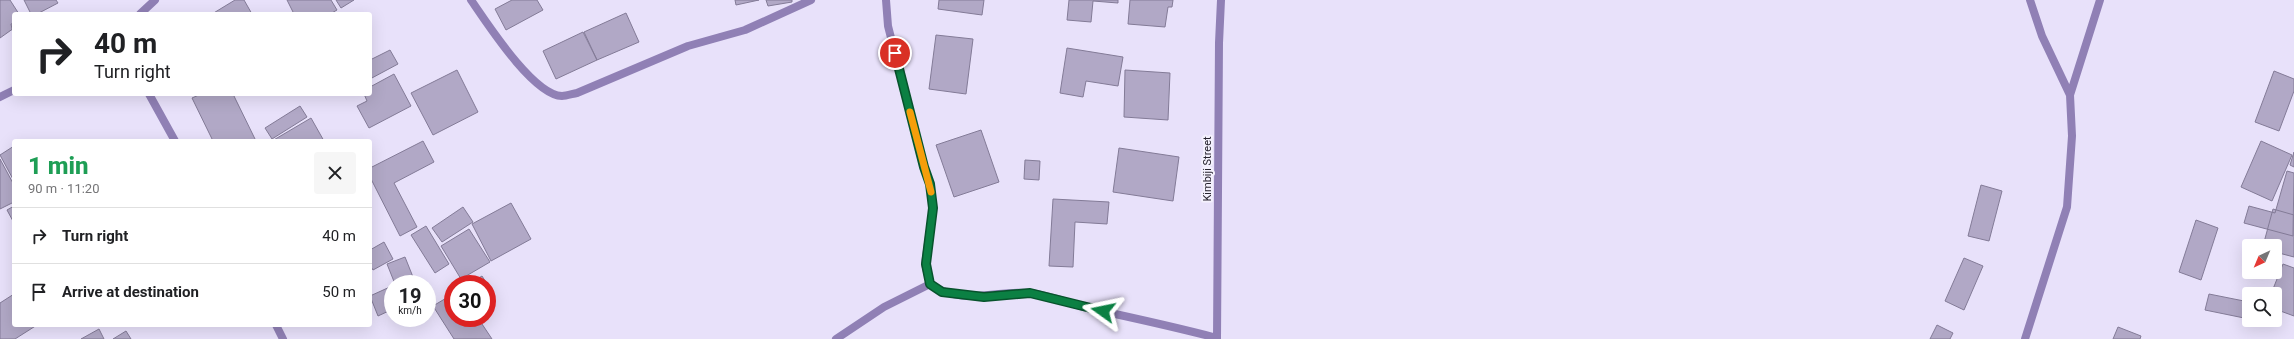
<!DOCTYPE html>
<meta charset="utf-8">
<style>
body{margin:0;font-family:Roboto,sans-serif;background:#f6f6f6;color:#202124;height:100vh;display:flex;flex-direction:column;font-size:15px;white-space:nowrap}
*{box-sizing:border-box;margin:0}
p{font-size:13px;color:#757577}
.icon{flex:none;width:22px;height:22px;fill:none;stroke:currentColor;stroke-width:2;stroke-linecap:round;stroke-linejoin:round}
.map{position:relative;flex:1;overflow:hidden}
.drawer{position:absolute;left:12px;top:139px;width:360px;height:188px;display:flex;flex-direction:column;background:#fff;border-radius:4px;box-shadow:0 4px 16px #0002}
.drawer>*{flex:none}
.hud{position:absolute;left:12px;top:12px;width:360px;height:84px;border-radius:4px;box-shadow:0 4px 16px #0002;background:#fff;color:#202124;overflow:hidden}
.needle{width:26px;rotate:224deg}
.controls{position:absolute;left:2242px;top:239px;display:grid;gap:8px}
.controls a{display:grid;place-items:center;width:40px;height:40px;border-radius:4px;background:#fff;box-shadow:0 4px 16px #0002;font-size:20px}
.speed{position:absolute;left:384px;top:275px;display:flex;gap:8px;font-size:20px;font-weight:700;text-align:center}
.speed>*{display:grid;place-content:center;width:52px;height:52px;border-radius:50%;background:#fff;box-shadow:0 4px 16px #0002;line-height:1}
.speed small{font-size:10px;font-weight:400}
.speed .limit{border:6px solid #d22;background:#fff;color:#111}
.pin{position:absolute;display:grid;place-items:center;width:34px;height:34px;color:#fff;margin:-17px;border:2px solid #fff;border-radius:50%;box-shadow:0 1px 4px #0007}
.me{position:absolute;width:44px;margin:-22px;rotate:282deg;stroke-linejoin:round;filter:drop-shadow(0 0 3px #0008)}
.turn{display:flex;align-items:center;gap:14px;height:84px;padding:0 16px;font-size:18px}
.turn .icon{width:52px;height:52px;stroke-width:2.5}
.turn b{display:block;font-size:28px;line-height:34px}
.round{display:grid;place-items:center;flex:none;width:42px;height:42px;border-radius:4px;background:#f6f6f6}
.overview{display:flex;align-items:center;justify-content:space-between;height:68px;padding:0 16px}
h1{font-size:24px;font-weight:800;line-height:30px;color:#1e9e55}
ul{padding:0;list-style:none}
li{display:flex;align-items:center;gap:12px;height:56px;padding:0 16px;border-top:1px solid #e0e0e0}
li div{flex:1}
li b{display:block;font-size:15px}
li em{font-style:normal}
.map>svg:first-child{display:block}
.building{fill:#b1a8c6;stroke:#837b97}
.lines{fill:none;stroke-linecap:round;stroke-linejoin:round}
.minor{stroke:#9080b5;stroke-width:8}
.route-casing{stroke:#07532c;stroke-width:10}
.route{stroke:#0b8043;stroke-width:7}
.slow{stroke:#f59e0b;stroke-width:7}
.labels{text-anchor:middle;stroke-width:4;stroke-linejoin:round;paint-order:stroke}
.street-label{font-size:11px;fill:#26232e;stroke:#f4f1fd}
</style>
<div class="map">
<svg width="2294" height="339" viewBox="0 0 2294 339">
<rect width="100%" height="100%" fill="#e8e1fa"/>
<!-- building -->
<path class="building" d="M0 0H10L19 14H14V28L0 38Z
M24 0H56L58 3 37 14H31Z
M235 0H244L252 14H212Z
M287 0H331L337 10 330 14H294Z
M336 0H354L341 8Z
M512 0H537L543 10 506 30 495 9Z
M735 0H759L736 5Z
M766 0H792V2L768 6Z
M939 0H984L982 15 938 9Z
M1069 0H1118V3L1093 1 1091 22 1067 20Z
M1130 0H1173L1172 7H1168L1165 27 1128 24Z
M626 13 639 42 597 60 584 32Z
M14 23V39L11 24Z
M583 32 597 60 556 79 543 51Z
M936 35 973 39 966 94 929 89Z
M1067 48 1123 57 1118 86 1086 81 1083 97 1060 93Z
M390 50 398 64 370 79V60Z
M457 70 478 112 433 135 411 93Z
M1125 70 1170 73 1168 120 1124 117Z
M2274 71 2294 79V91L2279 131 2255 122Z
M394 74 411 106 369 128 357 106 367 101 364 94H370V87Z
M201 94H233L256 141H213L192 98Z
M300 106 307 117 272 139 265 128Z
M311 118 324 141H272Z
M981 130 999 182 954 197 936 145Z
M423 141 434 162 394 183 417 227 400 236 370 177V168Z
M2261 141 2292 155 2272 201 2241 187Z
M14 146V181L0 155Z
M1119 148 1179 157 1173 201 1113 192Z
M2294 152V167L2290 165Z
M0 159 14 185V202L0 209Z
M1025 160 1040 161 1039 180 1024 179Z
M2287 171 2294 173 2293 236 2244 223 2249 206 2275 213Z
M1981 185 2002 191 1989 241 1968 236Z
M1053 199 1109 202 1107 224 1075 222 1073 267 1049 266Z
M511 203 531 239 491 261 472 224Z
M14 206V223L7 210Z
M463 207 473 222 442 242 432 228Z
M2273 209 2294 215V257L2275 252V246H2263Z
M2196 220 2218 228 2201 280 2179 272Z
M426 226 449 264 435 273 411 235Z
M469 229 490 262 461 279 441 246Z
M384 242 393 259 373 270 370 265V250Z
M405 257 415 282 395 284 387 264Z
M1964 258 1983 266 1964 310 1945 301Z
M2283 264 2294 268V316L2275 309V294H2271Z
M482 276 487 284H469Z
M487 284 492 293 487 296Z
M392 286 393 309 378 316 370 296Z
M14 294V325H37L15 339H0V303Z
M453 294V318H478L492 339H454L433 306Z
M2209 294 2249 302V319L2205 310Z
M1937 325 1953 333 1950 339H1930Z
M2118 327 2141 336 2140 339H2113Z
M99 329 104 339H81Z
M126 331 131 339H113Z"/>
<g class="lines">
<!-- minor -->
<path class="minor" d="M471 0C487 23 533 95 562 96 566 96 572 94 577 93L688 46 745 30 811 0
M886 0 888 26 924 167 930 184 933 208 925 264 930 284C961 306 996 290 1030 293 1051 295 1072 305 1092 309 1134 318 1175 327 1217 338
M140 14 155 0
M149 94 175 141
M2070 95 2100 0
M0 97 14 90
M276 325 283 339
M836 339 884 307 930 284
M1217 339 1219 43 1221 0
M2025 339 2067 207 2072 136 2070 95 2042 36 2030 0"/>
</g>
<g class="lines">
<!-- route casing -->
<g class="route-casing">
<path id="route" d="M895 53 924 167 930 184 933 208 926 264 930 284 942 292 984 297 1030 293 1103 311"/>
</g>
<!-- route -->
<use href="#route" class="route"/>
<!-- slow -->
<path class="slow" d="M910 112 931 192"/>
</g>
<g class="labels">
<!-- street labels -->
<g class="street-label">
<text transform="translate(1207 169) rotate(-90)" y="4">Kimbiji Street</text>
</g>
</g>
</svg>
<div class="controls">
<a><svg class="needle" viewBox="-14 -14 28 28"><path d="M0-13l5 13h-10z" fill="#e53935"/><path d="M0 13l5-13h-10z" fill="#757577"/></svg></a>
<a><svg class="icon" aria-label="search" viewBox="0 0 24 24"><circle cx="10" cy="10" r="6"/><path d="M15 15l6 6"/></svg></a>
</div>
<div class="speed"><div>19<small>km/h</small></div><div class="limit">30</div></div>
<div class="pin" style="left:895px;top:53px;background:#d93025"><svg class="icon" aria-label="arrive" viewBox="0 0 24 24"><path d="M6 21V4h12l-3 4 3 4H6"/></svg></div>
<svg class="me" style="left:1103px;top:311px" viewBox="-20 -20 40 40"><path d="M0-17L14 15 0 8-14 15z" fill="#0b8043" stroke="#fff" stroke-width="4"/></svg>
<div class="hud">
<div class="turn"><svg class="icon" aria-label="right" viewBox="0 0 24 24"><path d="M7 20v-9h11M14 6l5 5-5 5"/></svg><div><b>40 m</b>Turn right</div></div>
</div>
<section class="drawer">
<div class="overview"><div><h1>1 min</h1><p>90 m · 11:20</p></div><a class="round"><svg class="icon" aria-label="close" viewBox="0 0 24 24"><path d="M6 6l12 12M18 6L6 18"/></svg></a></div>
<ul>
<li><svg class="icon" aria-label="right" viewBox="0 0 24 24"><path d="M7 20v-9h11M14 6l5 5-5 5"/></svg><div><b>Turn right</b></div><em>40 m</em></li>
<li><svg class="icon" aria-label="arrive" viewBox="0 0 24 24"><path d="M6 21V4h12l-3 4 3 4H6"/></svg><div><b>Arrive at destination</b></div><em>50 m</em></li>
</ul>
</section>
</div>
